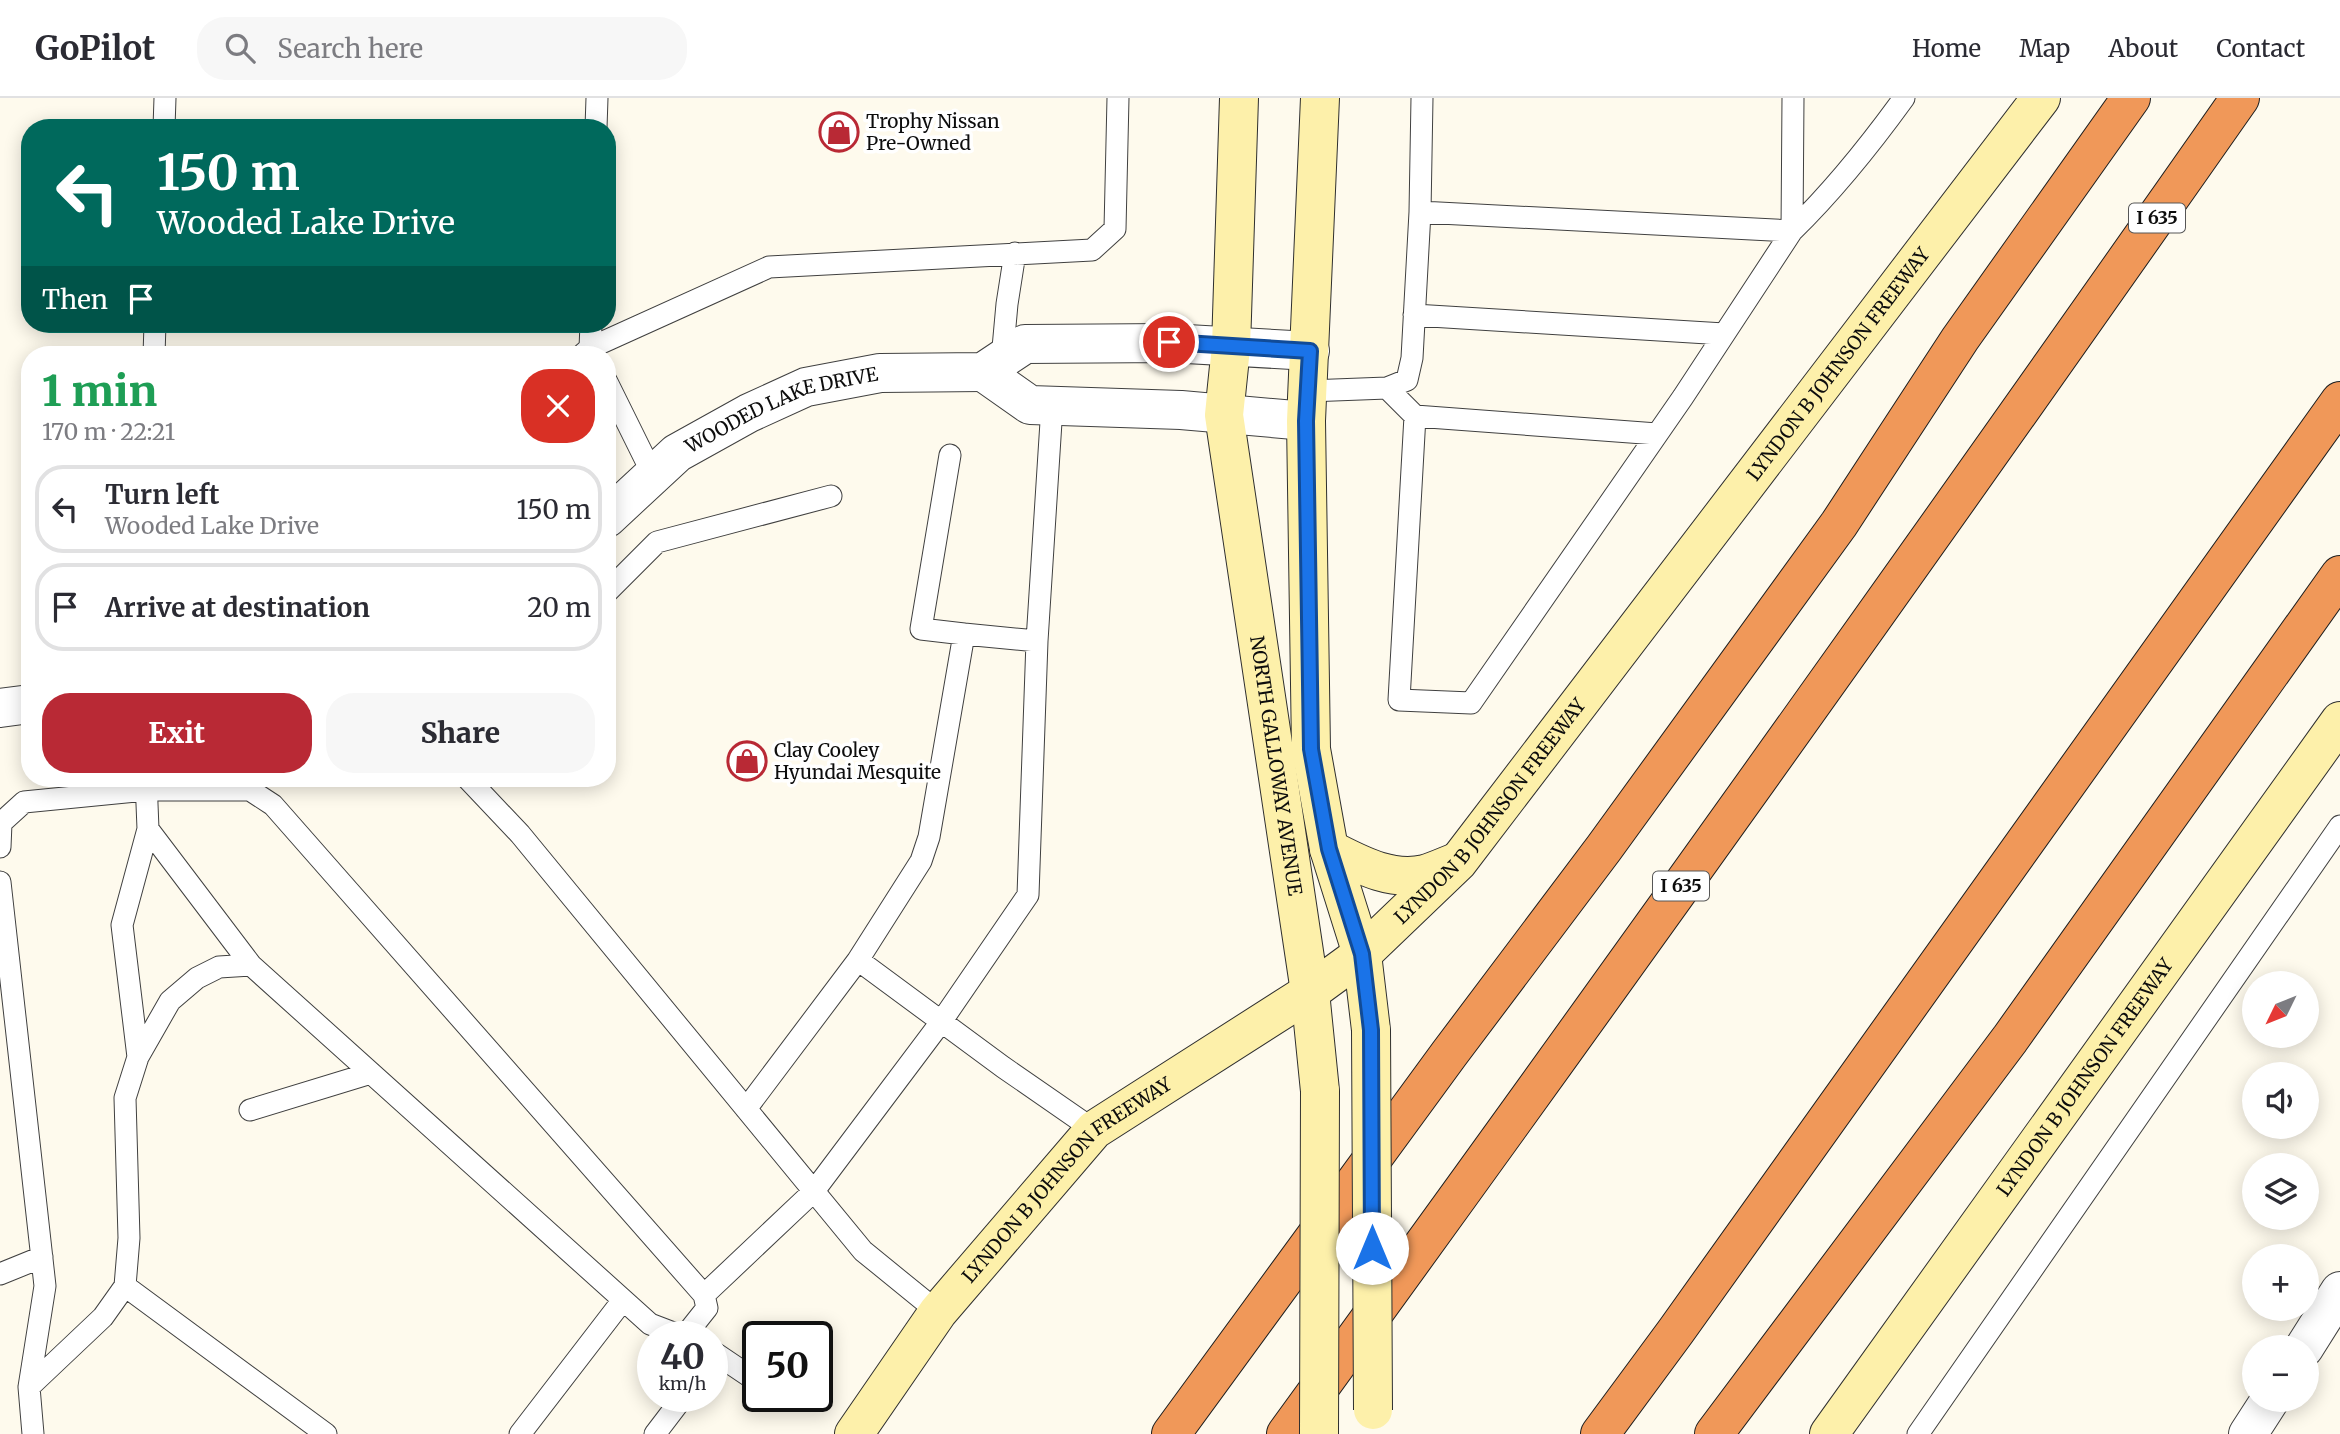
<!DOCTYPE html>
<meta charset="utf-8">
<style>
body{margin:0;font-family:Merriweather,serif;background:#f7f7f7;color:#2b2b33;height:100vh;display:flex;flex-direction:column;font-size:26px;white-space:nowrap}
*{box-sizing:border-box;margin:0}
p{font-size:23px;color:#7c7c81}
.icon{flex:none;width:38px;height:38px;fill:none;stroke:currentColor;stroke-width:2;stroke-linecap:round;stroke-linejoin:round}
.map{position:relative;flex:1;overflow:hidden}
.drawer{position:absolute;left:21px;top:248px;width:595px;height:441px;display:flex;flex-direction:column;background:#fff;border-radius:28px;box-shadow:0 4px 18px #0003}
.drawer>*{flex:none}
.guide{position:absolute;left:21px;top:21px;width:595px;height:214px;border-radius:28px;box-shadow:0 4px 18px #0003;background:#00695c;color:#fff;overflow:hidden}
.needle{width:46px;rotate:227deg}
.fabs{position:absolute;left:2242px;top:873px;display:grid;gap:14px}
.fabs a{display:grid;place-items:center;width:77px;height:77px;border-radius:50%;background:#fff;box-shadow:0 4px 18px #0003;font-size:35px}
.speed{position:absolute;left:637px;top:1223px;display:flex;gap:14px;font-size:35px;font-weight:700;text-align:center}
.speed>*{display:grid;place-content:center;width:91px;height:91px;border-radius:50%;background:#fff;box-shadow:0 4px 18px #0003;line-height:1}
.speed small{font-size:18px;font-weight:400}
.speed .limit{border:4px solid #111;border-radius:10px;background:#fff;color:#111}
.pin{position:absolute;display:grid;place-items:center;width:60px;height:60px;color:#fff;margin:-30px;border:4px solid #fff;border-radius:50%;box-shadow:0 2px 7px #0007}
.me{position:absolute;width:77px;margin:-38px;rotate:0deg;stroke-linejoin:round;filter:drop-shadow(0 0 5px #0008)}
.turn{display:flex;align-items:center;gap:24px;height:147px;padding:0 21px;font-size:32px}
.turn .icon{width:91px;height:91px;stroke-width:2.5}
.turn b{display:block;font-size:49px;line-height:60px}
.then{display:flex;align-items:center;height:66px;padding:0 21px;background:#0003;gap:14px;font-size:26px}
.round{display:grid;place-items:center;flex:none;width:74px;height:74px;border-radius:28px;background:#f7f7f7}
.headline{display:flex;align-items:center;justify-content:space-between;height:119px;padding:0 21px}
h1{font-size:42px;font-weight:800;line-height:52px;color:#1e9e55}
.button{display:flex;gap:14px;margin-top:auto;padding:14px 21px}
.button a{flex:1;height:80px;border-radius:28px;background:#b92935;color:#fff;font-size:28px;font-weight:800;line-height:80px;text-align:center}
.button a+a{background:#f7f7f7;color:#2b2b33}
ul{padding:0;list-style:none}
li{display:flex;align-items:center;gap:21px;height:88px;margin:0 14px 10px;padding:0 7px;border:4px solid #e1e1e2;border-radius:28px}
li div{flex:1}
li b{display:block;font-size:26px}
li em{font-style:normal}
header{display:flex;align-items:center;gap:42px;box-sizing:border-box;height:98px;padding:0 35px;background:#fff;border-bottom:2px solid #e1e1e2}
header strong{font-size:33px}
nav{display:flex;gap:38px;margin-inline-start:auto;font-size:24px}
.search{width:490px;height:63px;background:#f7f7f7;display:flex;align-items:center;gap:18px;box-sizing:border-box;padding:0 24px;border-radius:28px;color:#7c7c81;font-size:26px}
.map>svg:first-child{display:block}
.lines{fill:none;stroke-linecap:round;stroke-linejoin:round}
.service-casing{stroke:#404040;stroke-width:23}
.minor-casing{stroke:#404040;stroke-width:40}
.secondary-casing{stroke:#2f2f2f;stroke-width:40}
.motorway-casing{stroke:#1e1e1e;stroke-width:40}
.service{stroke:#fff;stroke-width:21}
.minor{stroke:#fff;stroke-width:38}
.secondary{stroke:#fdf0aa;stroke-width:38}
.motorway{stroke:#f09859;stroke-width:38}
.secondary-bridge-casing{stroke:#2f2f2f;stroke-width:40;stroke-linecap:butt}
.secondary-bridge{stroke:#fdf0aa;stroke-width:38}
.route-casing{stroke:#114b97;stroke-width:18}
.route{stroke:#1a73e8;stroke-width:12}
.labels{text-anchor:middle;stroke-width:7;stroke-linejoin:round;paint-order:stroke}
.shield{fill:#fff;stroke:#565656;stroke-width:2}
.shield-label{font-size:18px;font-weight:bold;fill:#0d0d0d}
.poi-label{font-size:19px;fill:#0d0d0d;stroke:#fff;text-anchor:start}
.street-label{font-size:19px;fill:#0d0d0d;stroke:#fff}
</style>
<header>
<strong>GoPilot</strong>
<div class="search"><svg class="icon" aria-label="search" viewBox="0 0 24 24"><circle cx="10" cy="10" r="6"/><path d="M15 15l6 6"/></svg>Search here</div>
<nav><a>Home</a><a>Map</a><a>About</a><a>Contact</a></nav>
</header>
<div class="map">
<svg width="2340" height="1336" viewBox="0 0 2340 1336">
<rect width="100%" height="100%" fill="#fefaed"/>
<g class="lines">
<!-- service casing -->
<g class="service-casing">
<path id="service" d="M164 30 165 0
M596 30 597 0
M1420 114 1422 0
M1414 217 1724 236
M591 226 590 250 594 257
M154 257 155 226
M582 257 590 250 769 169 1092 152 1115 131 1118 0
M1002 261 1007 206 1015 155
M607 284 653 377
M1387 290 1415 318 1399 602 1471 605 1683 299 1792 133 1793 0
M1308 293 1387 290 1407 282 1412 260 1420 114 1792 133C1834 92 1870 47 1904 0
M1052 308 1037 543 964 536 929 739 921 763 858 862 1003 969 1094 1032
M1415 318 1657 336
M950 357 921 531 964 536
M607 494 657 444 831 398
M146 681 148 731 251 867
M468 681 520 736 863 1153 938 1214
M0 749 1 725 24 704 146 692H250L273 707 704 1197 707 1210 684 1239
M0 784 45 1188 29 1289
M138 959 122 827 148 731
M746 1011 858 862
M250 1012 371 975
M0 1176 42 1159
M125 1188 326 1336
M704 1197 814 1093 941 924 1028 797 1037 543
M712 1253 758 1284
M33 1336 29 1289 103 1219 125 1188 129 1140 125 1000 138 959 170 903 197 880 219 869 251 867 650 1226 684 1239
M520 1336 623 1202
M655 1336 684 1298
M1918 1336 2340 728"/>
</g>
<!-- minor casing -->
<g class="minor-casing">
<g id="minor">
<path d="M983 274 1030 307 1181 312 1306 323"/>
<path id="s1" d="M607 420 677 355 749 315 806 289 880 275 983 274 1025 246 1169 245 1310 253"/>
<path d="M0 610 30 606"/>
<path d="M2304 1250 2340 1193"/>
<path d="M2248 1336 2270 1302"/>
</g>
</g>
<!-- secondary casing -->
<g class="secondary-casing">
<g id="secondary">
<path id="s2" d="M1239 0 1231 249 1224 317 1310 894 1320 993"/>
<path d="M1320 0 1306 323 1311 651 1329 751 1362 856 1371 932"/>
<path d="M1329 751C1359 766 1390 784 1425 776 1435 773 1446 768 1456 764"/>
<path id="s3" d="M854 1336 938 1214 1094 1032 1310 894 1362 856 1458 764 2041 0"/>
<path id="s4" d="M1829 1336 2340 623"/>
</g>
</g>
<!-- motorway casing -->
<g class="motorway-casing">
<path id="motorway" d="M1171 1336 1449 956 1604 750 1839 426 1960 241 2131 0
M1286 1336C1608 893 1926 448 2240 0
M1600 1336 1676 1233 2340 303
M1714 1336 2010 941 2340 477"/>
</g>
<!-- service -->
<use href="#service" class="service"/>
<!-- minor -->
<use href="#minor" class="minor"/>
<!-- secondary -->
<use href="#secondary" class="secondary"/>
<!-- motorway -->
<use href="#motorway" class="motorway"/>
<!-- secondary-bridge casing -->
<g class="secondary-bridge-casing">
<path id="secondary-bridge" d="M1371 932 1373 1312
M1319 1336 1320 993"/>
</g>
<!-- secondary-bridge -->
<use href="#secondary-bridge" class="secondary-bridge"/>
</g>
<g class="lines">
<!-- route casing -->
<g class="route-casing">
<path id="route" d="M1169 244 1310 253 1306 323 1311 651 1329 751 1362 856 1371 932 1372 1150"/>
</g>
<!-- route -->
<use href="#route" class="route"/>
</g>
<!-- icons -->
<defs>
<g id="shop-ring" transform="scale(2.0125)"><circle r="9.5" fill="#fff" stroke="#b92935" stroke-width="1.5"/><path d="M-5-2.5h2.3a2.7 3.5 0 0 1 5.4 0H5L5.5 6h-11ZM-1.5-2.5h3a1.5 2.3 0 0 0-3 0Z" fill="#b92935"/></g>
</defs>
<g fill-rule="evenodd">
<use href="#shop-ring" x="839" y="34"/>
<use href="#shop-ring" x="747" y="663"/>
</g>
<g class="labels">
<!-- shield labels -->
<g class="shield">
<rect x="2129" y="105.5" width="56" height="29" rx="5"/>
<rect x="1653" y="773.5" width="56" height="29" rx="5"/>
</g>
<g class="shield-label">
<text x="2157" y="126">I 635</text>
<text x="1681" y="794">I 635</text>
</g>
<!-- poi labels -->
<g class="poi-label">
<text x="866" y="30">Trophy Nissan<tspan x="866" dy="22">Pre-Owned</tspan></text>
<text x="774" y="659">Clay Cooley<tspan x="774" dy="22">Hyundai Mesquite</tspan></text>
</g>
<!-- street labels -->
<g class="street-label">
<text dy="7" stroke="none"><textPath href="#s3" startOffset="1468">LYNDON B JOHNSON FREEWAY</textPath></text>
<text dy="7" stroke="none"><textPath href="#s1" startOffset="210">WOODED LAKE DRIVE</textPath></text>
<text dy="7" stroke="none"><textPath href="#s2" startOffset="672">NORTH GALLOWAY AVENUE</textPath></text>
<text dy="7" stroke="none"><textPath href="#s3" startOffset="901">LYNDON B JOHNSON FREEWAY</textPath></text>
<text dy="7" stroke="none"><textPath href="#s4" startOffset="439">LYNDON B JOHNSON FREEWAY</textPath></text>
<text dy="7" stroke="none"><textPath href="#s3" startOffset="334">LYNDON B JOHNSON FREEWAY</textPath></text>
</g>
</g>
</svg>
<div class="fabs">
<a><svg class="needle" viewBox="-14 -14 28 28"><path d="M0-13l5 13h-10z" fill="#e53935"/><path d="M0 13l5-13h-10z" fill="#7c7c81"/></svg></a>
<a><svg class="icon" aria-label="sound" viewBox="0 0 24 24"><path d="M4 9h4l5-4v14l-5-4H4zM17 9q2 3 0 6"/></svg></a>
<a><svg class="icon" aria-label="layers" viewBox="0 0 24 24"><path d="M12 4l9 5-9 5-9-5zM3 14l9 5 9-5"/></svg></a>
<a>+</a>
<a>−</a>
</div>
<div class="speed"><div>40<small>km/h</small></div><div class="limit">50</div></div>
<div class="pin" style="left:1169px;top:244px;background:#d93025"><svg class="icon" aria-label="arrive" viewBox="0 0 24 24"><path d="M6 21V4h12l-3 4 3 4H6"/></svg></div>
<svg class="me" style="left:1372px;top:1150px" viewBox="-20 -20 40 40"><circle r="19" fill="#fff"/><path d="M0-13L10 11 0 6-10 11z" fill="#1a73e8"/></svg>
<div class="guide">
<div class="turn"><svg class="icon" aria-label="left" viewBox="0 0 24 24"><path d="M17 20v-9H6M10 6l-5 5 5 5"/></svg><div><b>150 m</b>Wooded Lake Drive</div></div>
<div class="then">Then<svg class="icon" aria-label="arrive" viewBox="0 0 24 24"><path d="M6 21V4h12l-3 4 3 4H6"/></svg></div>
</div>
<section class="drawer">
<div class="headline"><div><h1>1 min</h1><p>170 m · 22:21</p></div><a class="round" style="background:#d93025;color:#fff"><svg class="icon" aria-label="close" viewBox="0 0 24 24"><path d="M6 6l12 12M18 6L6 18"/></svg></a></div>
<ul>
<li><svg class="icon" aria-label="left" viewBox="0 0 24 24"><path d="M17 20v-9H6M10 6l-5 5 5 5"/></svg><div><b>Turn left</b><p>Wooded Lake Drive</p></div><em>150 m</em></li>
<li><svg class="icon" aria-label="arrive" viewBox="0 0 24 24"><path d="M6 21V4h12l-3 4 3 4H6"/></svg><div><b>Arrive at destination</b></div><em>20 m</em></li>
</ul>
<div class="button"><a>Exit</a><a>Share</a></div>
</section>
</div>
